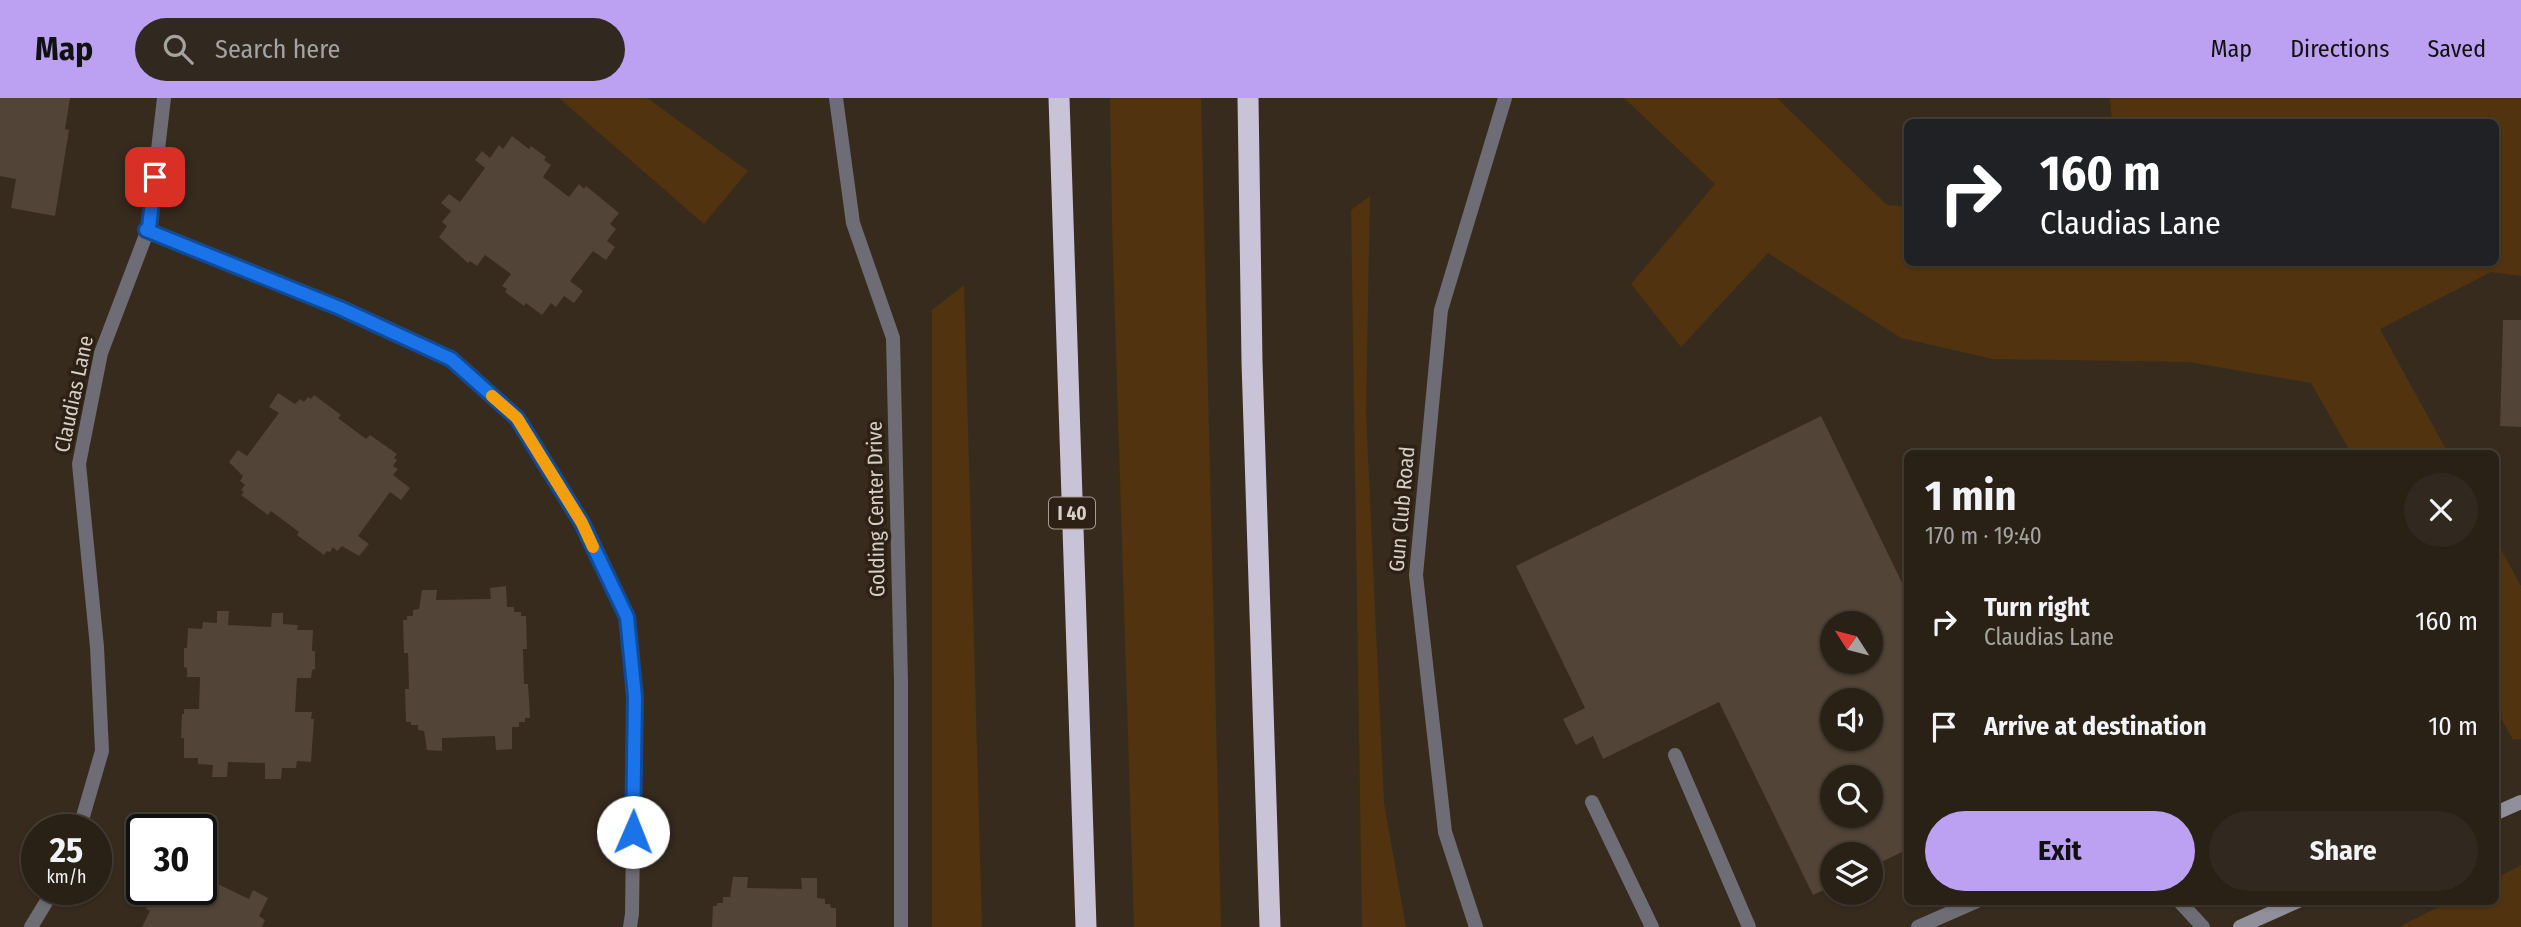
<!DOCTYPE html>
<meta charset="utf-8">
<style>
body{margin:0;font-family:"Fira Sans Condensed",sans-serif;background:#31281f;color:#f1f3f6;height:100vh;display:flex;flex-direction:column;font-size:26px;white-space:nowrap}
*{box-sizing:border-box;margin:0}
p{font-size:23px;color:#a5a3a1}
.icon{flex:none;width:38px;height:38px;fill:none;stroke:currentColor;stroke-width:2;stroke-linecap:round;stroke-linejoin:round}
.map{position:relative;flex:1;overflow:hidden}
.drawer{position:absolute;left:1904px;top:352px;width:595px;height:455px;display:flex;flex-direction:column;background:#292016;border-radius:10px;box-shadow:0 2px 5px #0004,0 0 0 2px #453e35}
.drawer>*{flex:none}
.banner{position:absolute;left:1904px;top:21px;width:595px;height:147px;border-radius:10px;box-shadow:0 2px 5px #0004,0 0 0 2px #453e35;background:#202124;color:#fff;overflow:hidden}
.needle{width:46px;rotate:306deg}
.fabs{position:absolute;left:1820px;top:513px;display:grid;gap:14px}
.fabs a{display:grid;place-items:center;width:63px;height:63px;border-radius:50%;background:#292016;box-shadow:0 2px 5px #0004,0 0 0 2px #453e35;font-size:35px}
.speed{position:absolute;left:21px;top:716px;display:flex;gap:14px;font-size:35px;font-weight:700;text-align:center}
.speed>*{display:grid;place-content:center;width:91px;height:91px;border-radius:50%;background:#292016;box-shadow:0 2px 5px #0004,0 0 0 2px #453e35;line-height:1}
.speed small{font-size:18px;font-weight:400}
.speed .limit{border:4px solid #111;border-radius:10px;background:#fff;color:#111}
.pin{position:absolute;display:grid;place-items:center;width:60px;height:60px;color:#fff;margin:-30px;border-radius:14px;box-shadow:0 4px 10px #0006}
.me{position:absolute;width:77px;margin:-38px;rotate:1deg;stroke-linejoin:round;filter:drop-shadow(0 0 5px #0008)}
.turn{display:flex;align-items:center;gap:24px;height:147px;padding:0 21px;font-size:32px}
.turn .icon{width:91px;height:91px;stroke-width:2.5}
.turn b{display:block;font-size:49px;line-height:60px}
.round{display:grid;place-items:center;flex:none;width:74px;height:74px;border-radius:37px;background:#31281f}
.headline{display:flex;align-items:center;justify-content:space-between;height:119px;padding:0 21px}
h1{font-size:42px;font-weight:700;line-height:52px}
.button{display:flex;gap:14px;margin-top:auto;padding:14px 21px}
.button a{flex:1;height:80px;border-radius:42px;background:#bca0f2;color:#111;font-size:28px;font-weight:700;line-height:80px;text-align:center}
.button a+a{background:#31281f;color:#f1f3f6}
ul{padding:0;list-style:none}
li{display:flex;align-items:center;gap:21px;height:105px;padding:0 21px}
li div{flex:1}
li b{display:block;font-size:26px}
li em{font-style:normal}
header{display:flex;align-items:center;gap:42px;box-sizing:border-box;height:98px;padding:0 35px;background:#bca0f2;color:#111}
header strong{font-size:33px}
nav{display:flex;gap:38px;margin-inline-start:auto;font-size:24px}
.search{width:490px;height:63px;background:#31281f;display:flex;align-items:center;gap:18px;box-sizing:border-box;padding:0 24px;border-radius:38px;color:#a5a3a1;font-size:26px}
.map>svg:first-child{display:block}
.green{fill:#51330f}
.building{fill:#524437;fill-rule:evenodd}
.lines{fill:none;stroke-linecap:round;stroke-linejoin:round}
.lane{stroke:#6e6c74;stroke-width:14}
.street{stroke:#6e6c74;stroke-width:14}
.secondary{stroke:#928f9c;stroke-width:14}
.highway{stroke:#c8c3d7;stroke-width:21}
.route-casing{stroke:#114b97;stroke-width:18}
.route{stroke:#1a73e8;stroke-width:12}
.slow{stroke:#f59e0b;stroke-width:12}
.labels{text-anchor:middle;stroke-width:7;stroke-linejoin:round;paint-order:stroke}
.shield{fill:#2d2115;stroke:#a59c92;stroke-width:2}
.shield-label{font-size:19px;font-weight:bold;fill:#d8d0c8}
.street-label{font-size:21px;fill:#d8d0c8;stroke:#2d2115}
</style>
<header>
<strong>Map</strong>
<div class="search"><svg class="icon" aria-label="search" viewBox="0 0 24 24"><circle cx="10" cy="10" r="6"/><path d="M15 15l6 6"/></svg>Search here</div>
<nav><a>Map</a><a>Directions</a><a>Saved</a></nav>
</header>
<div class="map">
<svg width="2521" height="829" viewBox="0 0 2521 829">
<rect width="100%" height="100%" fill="#372b1e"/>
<!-- green -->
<path class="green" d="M559 0H647L748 73 704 126Z
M1110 0H1201L1221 829H1134L1112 126Z
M1624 0H1777L1887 107 1907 109 1908 164H2496V24H2112L2110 0H2521V178L2491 174 2380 231 2448 355H2351L2311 285 2188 264 1993 261 1901 240 1768 155 1681 249 1631 186 1715 86Z
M1370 98 1366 315 1384 705 1406 829H1362L1351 112Z
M964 187 982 829H932V212Z
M2496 442 2521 488V641L2513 642 2496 611Z
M2521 767V829H2399L2450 803H2496V780Z"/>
<!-- building -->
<path class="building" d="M0 0H70L65 31 69 32 55 118 11 110 16 81 0 78Z
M512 38 529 51 531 48 546 59 544 62 551 67 543 79 569 99 579 86 584 91 586 88 619 115 610 126 616 131 607 143 615 149 606 162 593 153 570 183 583 193 574 205 564 198 556 209 551 205 542 217 526 205 524 208 505 194 507 191 502 188 511 176 485 157 477 168 470 163 468 165 439 139 447 128 442 124 451 113 441 105 449 96 460 104 485 70 475 62 482 53 490 60 499 47 503 51Z
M2503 222H2521V329L2500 328Z
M278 295 295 306 300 301 304 304 308 299 311 301 314 297 341 317 338 320 366 341 370 337 397 356 394 360 397 362 393 368 398 371 393 377 410 390 401 402 390 394 358 438 369 446 359 458 342 448 337 453 333 449 330 454 327 453 324 457 297 437 299 434 271 413 268 417 241 397 244 394 241 392 245 387 240 383 243 378 229 364 238 352 247 358 279 315 269 309Z
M1821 318 1908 497V751L1871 769V756H1832V788L1813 797 1719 604 1603 661 1593 638 1576 647 1563 621 1585 610 1516 468ZM1832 525H1871V564H1832ZM1832 602H1871V640H1832ZM1832 679H1871V718H1832Z
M506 488 507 509H514V514H521V518H526L527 551H523L524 586H528L530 620H525V624H519V629H512V651L496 652 495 638 442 640V653L427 652 424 633 418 632V627H411V624H406L405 591H409L408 555H404L403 522H407V518H413V512L419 511 422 492H437L436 502 491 501 490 490Z
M217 513H229L228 527 271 529 272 515H283V526L298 527 297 532H313L312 553H315V571L312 572 311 580H297L295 614H312L311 621H314L311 664 297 663 296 670H282L281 681H265V665L228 664 227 679H212L213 667 198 666V660H184V640H181L182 616H184V611H199L200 579H187V570L184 569V550H187L188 530 202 531 203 524 217 525Z
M201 767 207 770 203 779 249 801 253 792 268 800 259 818 265 822 262 829H142L150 813 146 811 157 791H201Z
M733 779H748L747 790 802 791 801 780H817V800L825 801V806H830L831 810H836V829H712L713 808H717V805H723V799H730Z"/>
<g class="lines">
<!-- lane -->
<path class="lane" d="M1675 657 1749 829
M1592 704 1652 829
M2179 803 2203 829
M1918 829 1977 803"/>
<!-- street -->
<path class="street" d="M836 0 853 125 893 240 901 584V829
M146 132 340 210 451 261 517 320 581 425 627 519 635 599 632 816 630 829
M79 732 102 653 97 549 79 366 101 255 149 129 164 0
M31 829 54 791
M1476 829 1445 734 1416 477 1441 212 1505 0"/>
<!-- secondary -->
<path class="secondary" d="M2496 715 2521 704
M2240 829 2298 803"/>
<!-- highway -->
<path class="highway" d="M1059 0 1086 829
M1248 0 1252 264 1270 829"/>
</g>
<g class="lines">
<!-- route casing -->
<g class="route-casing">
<path id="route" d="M155 79 149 129 146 132 340 210 451 261 517 320 582 425 627 519 635 599 633 734"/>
</g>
<!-- route -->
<use href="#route" class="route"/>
<!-- slow -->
<path class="slow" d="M492 298 517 320 582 425 593 449"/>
</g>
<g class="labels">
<!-- shield labels -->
<rect class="shield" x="1049" y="399.5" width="46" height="31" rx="5"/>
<g class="shield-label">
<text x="1072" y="422">I 40</text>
</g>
<!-- street labels -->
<g class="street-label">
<text transform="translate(74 296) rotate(-78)" y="7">Claudias Lane</text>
<text transform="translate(876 411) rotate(-91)" y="7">Golding Center Drive</text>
<text transform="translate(1402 411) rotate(-85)" y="7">Gun Club Road</text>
</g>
</g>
</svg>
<div class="fabs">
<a><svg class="needle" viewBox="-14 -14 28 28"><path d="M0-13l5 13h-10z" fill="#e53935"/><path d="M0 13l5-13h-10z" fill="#a5a3a1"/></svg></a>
<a><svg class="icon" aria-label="sound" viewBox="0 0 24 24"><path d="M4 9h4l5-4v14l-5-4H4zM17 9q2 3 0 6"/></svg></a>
<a><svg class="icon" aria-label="search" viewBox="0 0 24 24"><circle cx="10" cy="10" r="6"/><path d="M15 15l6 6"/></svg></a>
<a><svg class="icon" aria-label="layers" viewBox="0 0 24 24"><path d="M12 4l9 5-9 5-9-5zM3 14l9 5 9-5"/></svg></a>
</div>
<div class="speed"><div>25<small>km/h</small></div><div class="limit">30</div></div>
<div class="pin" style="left:155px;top:79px;background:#d93025"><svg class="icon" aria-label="arrive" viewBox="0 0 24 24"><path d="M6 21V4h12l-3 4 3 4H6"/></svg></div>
<svg class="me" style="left:633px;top:734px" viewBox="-20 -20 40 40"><circle r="19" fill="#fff"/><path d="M0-13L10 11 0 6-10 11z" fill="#1a73e8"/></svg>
<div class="banner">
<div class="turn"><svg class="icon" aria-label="right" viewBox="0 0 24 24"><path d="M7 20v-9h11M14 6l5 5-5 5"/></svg><div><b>160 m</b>Claudias Lane</div></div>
</div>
<section class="drawer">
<div class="headline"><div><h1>1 min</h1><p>170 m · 19:40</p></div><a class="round"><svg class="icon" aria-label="close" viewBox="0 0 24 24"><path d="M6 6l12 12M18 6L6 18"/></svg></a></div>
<ul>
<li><svg class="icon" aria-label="right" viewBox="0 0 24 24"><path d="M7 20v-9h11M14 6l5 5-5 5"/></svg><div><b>Turn right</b><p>Claudias Lane</p></div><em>160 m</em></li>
<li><svg class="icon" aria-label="arrive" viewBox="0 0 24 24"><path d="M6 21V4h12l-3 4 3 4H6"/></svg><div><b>Arrive at destination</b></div><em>10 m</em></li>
</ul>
<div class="button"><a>Exit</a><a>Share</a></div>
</section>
</div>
